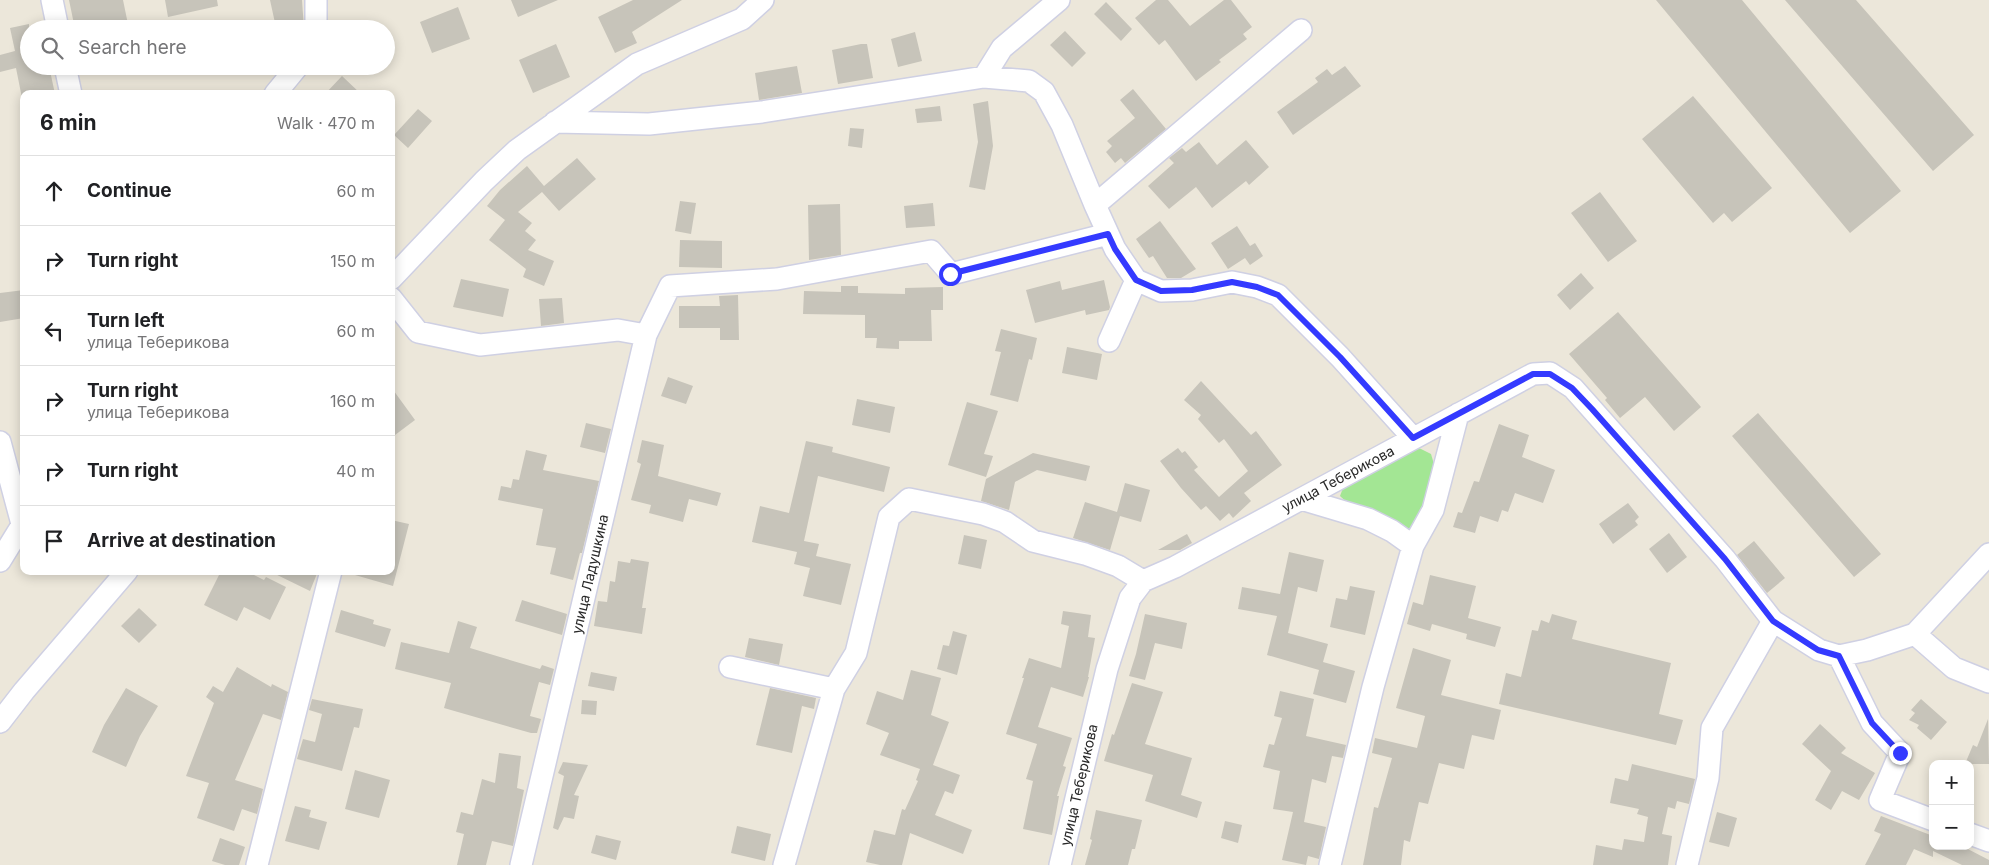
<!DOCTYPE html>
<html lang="en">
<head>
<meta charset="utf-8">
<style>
  :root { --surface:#fff; --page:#f6f6f6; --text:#202124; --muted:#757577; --line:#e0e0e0 }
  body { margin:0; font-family:Inter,sans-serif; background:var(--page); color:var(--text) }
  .controls { position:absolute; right:15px; bottom:15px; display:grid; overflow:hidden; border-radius:10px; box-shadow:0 2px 12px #0003 }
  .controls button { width:45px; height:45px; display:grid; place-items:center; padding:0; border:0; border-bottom:1px solid var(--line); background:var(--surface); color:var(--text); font:25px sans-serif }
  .stop { position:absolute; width:15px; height:15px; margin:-11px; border:4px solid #343aff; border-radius:50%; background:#fff }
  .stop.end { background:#343aff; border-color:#fff; box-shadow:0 1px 5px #0008 }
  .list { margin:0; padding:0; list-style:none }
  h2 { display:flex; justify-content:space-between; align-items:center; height:65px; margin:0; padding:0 20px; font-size:21px }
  h2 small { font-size:16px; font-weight:400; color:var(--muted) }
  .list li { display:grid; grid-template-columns:32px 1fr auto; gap:15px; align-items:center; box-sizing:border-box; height:70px; padding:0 20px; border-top:1px solid var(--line) }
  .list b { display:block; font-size:19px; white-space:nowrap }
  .list p { margin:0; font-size:16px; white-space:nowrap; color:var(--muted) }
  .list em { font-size:16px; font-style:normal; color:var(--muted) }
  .icon { flex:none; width:28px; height:28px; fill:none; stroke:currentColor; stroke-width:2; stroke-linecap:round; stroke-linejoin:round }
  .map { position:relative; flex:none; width:1989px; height:865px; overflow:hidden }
  .search { position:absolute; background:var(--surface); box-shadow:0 2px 12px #0003; left:20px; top:20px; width:375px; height:55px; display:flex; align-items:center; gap:12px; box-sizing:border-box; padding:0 18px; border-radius:28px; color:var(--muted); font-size:19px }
  .panel { position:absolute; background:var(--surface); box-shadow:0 2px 12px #0003; left:20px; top:90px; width:375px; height:485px; border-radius:10px }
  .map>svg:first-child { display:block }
</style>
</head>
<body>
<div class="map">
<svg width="1989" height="865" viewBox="0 0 1989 865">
  <rect width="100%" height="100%" fill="#ece7da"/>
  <!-- green -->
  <path fill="#a3e694" d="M1419,448L1431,454L1436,471L1415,532C1389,529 1359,514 1340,496L1343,488L1370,470Z"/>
  <!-- building -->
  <path fill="#c7c4ba" d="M69,0H123L129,29H75Z
    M165,0H217L218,6L168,17Z
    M270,0H302L304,29H278L276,23H275Z
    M511,0H558L518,17Z
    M633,0H682L632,32L637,43L615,53L598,17Z
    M1156,0H1168L1190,26L1224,0H1231L1252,27L1243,34L1247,39L1219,60L1221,62L1196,81L1165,40L1159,45L1135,18Z
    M1656,0H1742L1901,191L1850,233Z
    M1785,0H1856L1974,135L1933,171Z
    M1106,2L1132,29L1121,41L1094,14Z
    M458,7L470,39L432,53L420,22Z
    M29,24V66H49L55,94H24V98H22L16,68L0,72V55L15,51L10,28Z
    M1065,31L1086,53L1072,67L1050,45Z
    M915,32L922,61L898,67L891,39Z
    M556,44L570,77L533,93L519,60Z
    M861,44H867L873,78L838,84L832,50Z
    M797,66L802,93L759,100L755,73Z
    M1345,66L1361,86L1293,135L1277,112L1318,82L1315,78L1327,69L1332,75Z
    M342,76L361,94H325Z
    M1133,89L1166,129L1125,163L1121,158L1115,163L1106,152L1112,146L1107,141L1135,118L1120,100Z
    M1693,96L1772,188L1732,222L1724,213L1713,223L1642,139Z
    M988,101L993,146L985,190L969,187L978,142L973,104Z
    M940,106L942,121L917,123L915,109Z
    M418,109L432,121L408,148L394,135Z
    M850,128L864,129L862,148L848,146Z
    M1246,140L1269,167L1249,185L1246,181L1212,208L1196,187L1169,209L1148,186L1174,163L1169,158L1182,148L1186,152L1199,142L1217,165Z
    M577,158L596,179L559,211L542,192L518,212L532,223L525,231L536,240L528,250L554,261L544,286L523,277L526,269L489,240L505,220L487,206L500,190L527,166L544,186Z
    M1600,192L1637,241L1608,262L1571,213Z
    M680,201L696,203L691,234L675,231Z
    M933,203L935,226L906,228L904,206Z
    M840,204L841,255L809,260L808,205Z
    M1160,221L1196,269L1181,278H1167L1153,256L1149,258L1136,239Z
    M1237,226L1250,246L1255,243L1263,256L1250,265L1245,258L1228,269L1211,243Z
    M680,240L722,241V268L679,267Z
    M1581,273L1594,288L1570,310L1557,295Z
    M461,279L509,289L503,317L453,307Z
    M1104,280L1110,307L1109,310L1086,315L1085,310L1035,323L1026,290L1060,281L1062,290Z
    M841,286H858V293L905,294V288L943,287V310H931L932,341H899V349L876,348L877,338H865V315L803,314L804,291L841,292Z
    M24,290V318L0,322V293Z
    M738,295L739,340H720V328H679V306H720L719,296Z
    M562,298L564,323L541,326L539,299Z
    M1618,312L1701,407L1674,431L1645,397L1620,418L1605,400L1607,398L1569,354Z
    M1001,329L1037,338L1032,360L1029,359L1018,402L990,395L1001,352L995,351Z
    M1067,347L1102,354L1097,380L1062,373Z
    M668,377L693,386L686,404L661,396Z
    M1201,381L1251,435L1256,431L1282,465L1244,493L1251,501L1233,518L1229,513L1220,521L1206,506L1201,510L1181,488L1160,461L1178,448L1182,453L1185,451L1198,467L1194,470L1219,497L1248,471L1224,439L1219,443L1198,419L1201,415L1184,400Z
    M391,387L415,420L391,438Z
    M857,399L895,407L890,433L852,425Z
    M967,402L998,411L984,454L993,456L986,477L948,465Z
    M1758,413L1881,554L1854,577L1732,436Z
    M586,423L611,429L605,453L580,447Z
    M1499,424L1529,435L1522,457L1555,470L1543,503L1515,493L1508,512L1502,510L1498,522L1480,516L1475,533L1453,527L1458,512L1462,513L1474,481L1479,482Z
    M642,440L664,445L658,476L721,493L717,506L689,499L683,522L649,513L651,505L631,500L641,464L637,462Z
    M806,441L833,447L832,452L890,467L884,492L818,476L804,541L819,544L816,556L851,564L841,605L803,596L810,568L794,564L797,552L752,542L760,506L789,513Z
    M526,450L547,455L543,470L599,481L582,553H580L573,580L550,574L556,548L536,545L543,509L498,500L501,486L511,488L513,479L519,480Z
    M1033,453L1090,466L1086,481L1037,470L1015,482L1009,510L981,501L986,479Z
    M1125,483L1150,490L1141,522L1120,516L1110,550L1073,538L1085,502L1117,512Z
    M1628,503L1639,517L1635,521L1638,525L1613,544L1599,524Z
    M391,520L409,524L393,586L355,575L356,571H391Z
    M1669,533L1687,557L1667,573L1649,549Z
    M1187,534L1192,543L1180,550H1158Z
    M964,535L987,540L981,569L958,564Z
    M1754,541L1785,578L1767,593L1737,555Z
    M1289,552L1324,560L1317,592L1298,587L1288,633L1328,644L1323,662L1355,671L1346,703L1313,694L1319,670L1267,655L1277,616L1238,609L1242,587L1280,594Z
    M631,559L649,562L642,608H646L642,634L594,626L598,601L607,602L610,581L615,582L618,561L630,563Z
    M221,571H246L264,580L266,577L286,587L270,620L244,607L237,621L204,605Z
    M269,571H318L310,591Z
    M1430,575L1476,586L1468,618L1501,627L1495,647L1466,639L1467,634L1432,624L1430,631L1407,624L1413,602L1423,605Z
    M1350,586L1375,591L1365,635L1330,627L1336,598L1347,600Z
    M522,600L567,614L562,635L515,621Z
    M139,608L157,625L139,643L121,626Z
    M341,610L374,620L373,624L391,629L385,647L335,632Z
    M1063,611L1091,615L1088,637L1095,638L1088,677H1089L1083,697L1051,687L1038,727L1072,738L1063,766L1066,767L1057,796H1059L1052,835L1023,829L1033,781L1026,779L1037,744L1006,734L1024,678H1022L1029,658L1061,668L1069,626L1061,624Z
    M1145,614L1187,623L1182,649L1155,643L1145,680L1129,676L1136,654Z
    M1552,614L1577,621L1572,639L1671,663L1659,714L1683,720L1676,745L1499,704L1506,673L1521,677L1532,630L1538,631L1541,620L1549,623Z
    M458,621L477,627L470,648L540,669L542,665L554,669L550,685L539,682L530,716L541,719L537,733H531L444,708L451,683L395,669L401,642L449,653Z
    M953,631L967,635L957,675L937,669L943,645L949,646Z
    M749,638L783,644L779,665L745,657Z
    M1413,648L1451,660L1441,695L1501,710L1494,740L1472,735L1464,769L1439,763L1428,804L1419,802L1410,842L1404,840L1401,865H1363L1374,807L1378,808L1392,758L1372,753L1375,738L1417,748L1425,716L1396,708Z
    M237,667L271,687L272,684L288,692L281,720L263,714L235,780L263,789L257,814L242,809L234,831L197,818L209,783L186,776L214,703L206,697L213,686L223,692Z
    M911,670L941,678L931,715L949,722L933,765L960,775L953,794L945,791L935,815L972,830L963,854L910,833L902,865H880L866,862L874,830L895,835L902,809L905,810L918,781L916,780L920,769L880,755L889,733L866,724L877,691L903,700Z
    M591,672L617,677L614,691L588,686Z
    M1132,683L1163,692L1145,744L1192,758L1181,795L1202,802L1197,818L1145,801L1153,775L1104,761L1112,734L1114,735Z
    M126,688L158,706L140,736L126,767L92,752L104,725Z
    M770,688L816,698L814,709L802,706L792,753L756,745Z
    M1280,691L1314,699L1306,736L1346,745L1343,758L1332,756L1326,783L1312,779L1304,822L1326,827L1319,859L1308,856L1306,865L1282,860L1293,812L1273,809L1280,771L1263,767L1269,744L1274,745L1282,718L1274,716Z
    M312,699L363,709L359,728L354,727L342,771L297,759L303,739L315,742L322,714L309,710Z
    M1921,699L1947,722L1931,740L1917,728L1919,725L1909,720L1915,713L1911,710Z
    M582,700L597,701L596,715L581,714Z
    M1988,719L1989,764H1965L1973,745L1977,747Z
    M1820,724L1846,748L1841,753L1875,773L1859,800L1842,791L1831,810L1815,800L1831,771L1802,744Z
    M499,753L521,756L517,788L524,790L513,846L492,841L486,865H457L464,834L456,832L461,812L473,815L482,779L495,783Z
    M563,762L588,765L574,795L579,796L574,819L564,817L558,830L553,828L564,776L558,773Z
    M1632,764L1695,779L1689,804L1677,801L1675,809L1668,807L1662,834L1672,836L1668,865H1593L1596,845L1622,850L1624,839L1644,842L1648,817L1637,814L1639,809L1610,803L1615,778L1628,781Z
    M355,770L390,780L379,818L345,809Z
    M295,806L311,810L309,817L327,822L319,850L285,841Z
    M1096,810L1142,820L1135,849H1132L1128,865H1085L1092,840L1090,839Z
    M1717,812L1737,818L1729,847L1709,842Z
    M1881,816L1933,836V846H1962L1989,860V865H1962L1933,851V857L1914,849L1906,865H1865L1881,834L1874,831Z
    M1225,821L1242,825L1238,843L1221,838Z
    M737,826L771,834L765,861L731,853Z
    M596,835L621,841L616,860L591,853Z
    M220,838L245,847L239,865H225L212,861Z"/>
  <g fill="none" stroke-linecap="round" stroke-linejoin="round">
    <!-- minor casing -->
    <g stroke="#cfd0e3" stroke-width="24">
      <path id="minor" d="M52,0L58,29
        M316,0V29
        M65,66L71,94
        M984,77L1002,48L1059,0
        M275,94L298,66
        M555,122L649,124L762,112L984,77L1029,81L1044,92L1062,125L1095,205L1115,249L1136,280L1161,291L1192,290L1232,282L1257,287L1278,295L1340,357L1413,438
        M1095,205L1301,30
        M391,279L484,181L517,150L637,64L742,19L763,0
        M391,298L418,332L480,345L618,330L646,335
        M1109,341L1136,280
        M0,442L22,524
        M1301,499L1368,519L1392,531L1413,546
        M0,561L24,522
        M1915,634L1954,668L1989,682
        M1839,656L1872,723L1900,753L1880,800L1933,820
        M730,667L834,689
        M0,722L24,691L127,571
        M1970,834L1989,841
        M257,865L331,571
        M521,865L646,335L670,286L777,279L931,251L951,274L1108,234
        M784,865L834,689L856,653L889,517L909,499L983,514L1005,522L1033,541L1085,554L1118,566L1143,581
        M1060,865L1107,669L1130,598L1143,581L1175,567L1533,374L1550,373L1573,388L1725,559L1773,621L1819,650L1839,656L1867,650L1915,634L1989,554
        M1330,865L1373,687L1413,546L1433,510L1458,414
        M1687,865L1708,778L1712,728L1773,621"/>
    </g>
    <!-- minor -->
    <use href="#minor" stroke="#fff" stroke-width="21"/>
  </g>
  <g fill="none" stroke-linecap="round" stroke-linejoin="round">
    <!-- route -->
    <path stroke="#343aff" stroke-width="6" d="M950,274L1108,234L1115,249L1136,280L1161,291L1192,290L1232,282L1257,287L1278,295L1340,357L1413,438L1533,374H1550L1572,388L1592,409L1725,559L1773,621L1818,650L1839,656L1872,723L1900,753"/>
  </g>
  <g text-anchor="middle" stroke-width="4" stroke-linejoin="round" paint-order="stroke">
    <!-- street labels -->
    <g font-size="14" fill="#292929" stroke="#fff">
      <text transform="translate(1338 479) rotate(-28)" y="5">улица Теберикова</text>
      <text transform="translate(590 574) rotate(-77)" y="5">улица Ладушкина</text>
      <text transform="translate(1079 785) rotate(-77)" y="5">улица Теберикова</text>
    </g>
  </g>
</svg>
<div class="controls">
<button>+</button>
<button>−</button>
</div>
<div class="stop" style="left:950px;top:274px"></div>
<div class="stop end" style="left:1900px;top:753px"></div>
<div class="search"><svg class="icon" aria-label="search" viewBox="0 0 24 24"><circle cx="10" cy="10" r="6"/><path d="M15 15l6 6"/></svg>Search here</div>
<section class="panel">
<h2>6 min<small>Walk · 470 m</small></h2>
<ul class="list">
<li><svg class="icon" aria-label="ahead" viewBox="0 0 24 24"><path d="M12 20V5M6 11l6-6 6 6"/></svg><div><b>Continue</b></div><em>60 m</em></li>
<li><svg class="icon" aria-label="right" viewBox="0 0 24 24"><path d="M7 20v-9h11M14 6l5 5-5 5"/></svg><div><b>Turn right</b></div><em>150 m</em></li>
<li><svg class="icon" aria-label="left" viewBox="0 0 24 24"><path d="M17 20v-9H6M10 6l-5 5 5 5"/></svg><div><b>Turn left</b><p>улица Теберикова</p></div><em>60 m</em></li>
<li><svg class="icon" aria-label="right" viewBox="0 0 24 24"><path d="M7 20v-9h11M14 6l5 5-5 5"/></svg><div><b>Turn right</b><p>улица Теберикова</p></div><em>160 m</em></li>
<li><svg class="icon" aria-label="right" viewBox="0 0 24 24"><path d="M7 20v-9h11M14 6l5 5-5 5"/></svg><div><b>Turn right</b></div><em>40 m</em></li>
<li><svg class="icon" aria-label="arrive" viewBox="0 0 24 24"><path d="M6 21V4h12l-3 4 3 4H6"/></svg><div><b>Arrive at destination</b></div></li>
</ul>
</section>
</div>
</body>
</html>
